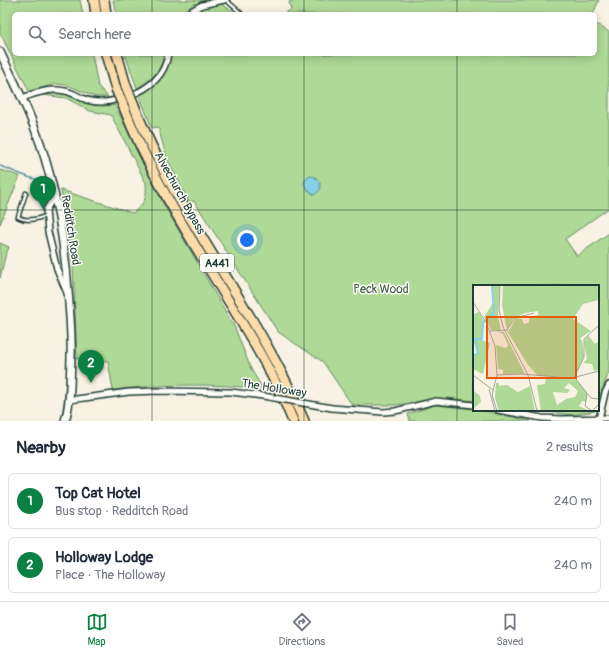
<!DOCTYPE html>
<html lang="en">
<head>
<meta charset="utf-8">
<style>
  :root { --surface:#fff; --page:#f6f6f7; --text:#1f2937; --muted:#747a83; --line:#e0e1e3; --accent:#0b8043 }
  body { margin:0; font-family:Pangolin,sans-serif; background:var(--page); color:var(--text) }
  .you { position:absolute; left:247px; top:240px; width:14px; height:14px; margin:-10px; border:3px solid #fff; border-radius:50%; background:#1a73e8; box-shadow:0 0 0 6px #1a73e833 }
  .badge { display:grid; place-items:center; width:26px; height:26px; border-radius:50%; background:var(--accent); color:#fff; font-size:13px; font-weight:700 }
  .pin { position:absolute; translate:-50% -33px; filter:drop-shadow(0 1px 2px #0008) }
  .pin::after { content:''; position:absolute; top:21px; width:14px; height:12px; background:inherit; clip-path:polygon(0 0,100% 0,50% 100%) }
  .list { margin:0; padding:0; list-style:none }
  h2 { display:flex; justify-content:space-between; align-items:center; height:52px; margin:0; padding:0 16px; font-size:17px }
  h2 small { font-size:13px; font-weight:400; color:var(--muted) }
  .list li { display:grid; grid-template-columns:26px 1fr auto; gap:12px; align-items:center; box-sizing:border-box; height:56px; margin:0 8px 8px; padding:0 8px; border:1px solid var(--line); border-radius:6px }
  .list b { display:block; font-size:15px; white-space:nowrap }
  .list p { margin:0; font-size:13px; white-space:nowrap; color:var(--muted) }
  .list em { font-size:13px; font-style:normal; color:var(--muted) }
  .icon { flex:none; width:22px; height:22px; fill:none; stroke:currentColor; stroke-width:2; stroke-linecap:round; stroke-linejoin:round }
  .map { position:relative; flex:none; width:609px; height:421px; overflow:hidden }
  .search { position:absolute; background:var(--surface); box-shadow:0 2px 10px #0003; left:12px; right:12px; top:12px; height:44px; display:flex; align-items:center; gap:10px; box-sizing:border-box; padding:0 14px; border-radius:6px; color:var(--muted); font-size:15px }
  .sheet { height:180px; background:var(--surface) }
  nav { display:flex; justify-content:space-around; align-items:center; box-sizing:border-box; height:56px; border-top:1px solid var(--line); background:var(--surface); font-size:11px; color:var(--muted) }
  nav a { display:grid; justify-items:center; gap:2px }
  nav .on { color:var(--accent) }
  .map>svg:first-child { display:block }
</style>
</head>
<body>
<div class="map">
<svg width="609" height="421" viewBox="0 0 609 421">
  <rect width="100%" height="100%" fill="#f8f2e4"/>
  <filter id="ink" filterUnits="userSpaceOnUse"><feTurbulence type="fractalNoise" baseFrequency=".025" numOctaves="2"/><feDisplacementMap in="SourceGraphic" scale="8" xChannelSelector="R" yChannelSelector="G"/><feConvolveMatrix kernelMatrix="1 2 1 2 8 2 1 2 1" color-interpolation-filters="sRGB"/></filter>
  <g filter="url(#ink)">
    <!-- green -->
    <path fill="#aed996" stroke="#668b65" d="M0,0H80L83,14H14V54H92L98,86L108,97H96L67,85L56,84L29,91L0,33Z
      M113,0H214L194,4L180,14H116Z
      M296,0H599L593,14H286V12L291,10L289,2Z
      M221,4L237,14H193L198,9Z
      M595,23L609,32V208L565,239L577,256L609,233V372L598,400V286H474V401L448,398L395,405H352L323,362L278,332L194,201L189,202L167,159L158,127L152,128L139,95C154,85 168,73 171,54H595Z
      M125,54H165C158,74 155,77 137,88Z
      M59,93C81,97 89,109 115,105L163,203L235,328L251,369L263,389C214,383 162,384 113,390L108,361L77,359L73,265L61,190L133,213C145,203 147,198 146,183L111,115L90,111L66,98L43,95Z
      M0,170L20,176L0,224Z
      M0,243L9,247L5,257L0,278Z
      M435,405L474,409L531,421H410L408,414Z
      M534,410H595V411L571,415Z"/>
    <!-- water -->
    <path fill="#87d0e8" stroke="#5d95a0" d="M310,176L315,177L320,182V190L314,195L308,190L304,184L305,180Z"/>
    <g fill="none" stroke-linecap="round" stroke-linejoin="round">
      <!-- stream -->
      <path stroke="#5d95a0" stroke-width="1.5" d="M0,166L28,177L42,181"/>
      <!-- lane casing -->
      <g stroke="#1f3d34" stroke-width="5.5">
        <path id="lane" d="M226,0L242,14
          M26,193L18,217C27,222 36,219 46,216"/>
      </g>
      <!-- street casing -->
      <g stroke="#1f3d34" stroke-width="8">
        <path id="street" d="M186,14L202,5L224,0
          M129,96C148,89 165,76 168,54
          M22,98C36,93 50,88 65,91C71,92 76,95 82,98C95,104 108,103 121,98
          M55,195L46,210L48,232L57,269L67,293
          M69,400L129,392L158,391L231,392L263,396
          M332,408L383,412L395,411L436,401L474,405
          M498,410L542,418L562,419L609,418
          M599,419L605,393L609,385"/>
      </g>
      <!-- secondary casing -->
      <g stroke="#1f3d34" stroke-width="10">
        <path id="secondary" d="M0,52C12,78 25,102 35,129C55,181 64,236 68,291C70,314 72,336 71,358C70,379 71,401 65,421"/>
      </g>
      <!-- highway casing -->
      <g stroke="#1f3d34" stroke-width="12">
        <path id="highway" d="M94,0L96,14
          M104,0L106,14
          M106,54L116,89
          M117,54L126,86
          M133,103C176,216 257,309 304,421
          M123,105C150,175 190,237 228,300C252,339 276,379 293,421"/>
      </g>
      <!-- lane -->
      <use href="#lane" stroke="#fdfcf7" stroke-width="2.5"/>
      <!-- street -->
      <use href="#street" stroke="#fdfcf7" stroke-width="5"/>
      <!-- secondary -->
      <use href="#secondary" stroke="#fdfcf7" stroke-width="7"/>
      <!-- highway -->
      <use href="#highway" stroke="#fddcac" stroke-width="9"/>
      <!-- street-bridge casing -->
      <g stroke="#1f3d34" stroke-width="8" stroke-linecap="butt">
        <path id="street-bridge" d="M263,396L332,408"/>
      </g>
      <!-- highway-bridge casing -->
      <g stroke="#1f3d34" stroke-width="12" stroke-linecap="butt">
        <path id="highway-bridge" d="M126,86L133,103
          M116,89L123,105"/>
      </g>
      <!-- street-bridge -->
      <use href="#street-bridge" stroke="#fdfcf7" stroke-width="5"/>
      <!-- highway-bridge -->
      <use href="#highway-bridge" stroke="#fddcac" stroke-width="9"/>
    </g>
  </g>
  <!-- grid -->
  <path fill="none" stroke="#1f3d34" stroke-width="1" stroke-opacity="0.55" d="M152,0V14M304,0V14M457,0V14M152,54V421M304,54V421M457,54V421M0,210H609"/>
  <g text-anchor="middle" stroke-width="3" stroke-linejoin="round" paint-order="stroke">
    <!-- shield labels -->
    <rect fill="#fdfcf7" stroke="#62766e" stroke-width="1" x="200" y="254" width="34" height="18" rx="3"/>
    <g font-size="11" font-weight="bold" fill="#1f3d34">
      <text x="217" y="267">A441</text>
    </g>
    <!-- street labels -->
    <g font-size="12" fill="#1f3d34" stroke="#fdfcf7">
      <text transform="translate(180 193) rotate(61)" y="4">Alvechurch Bypass</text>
      <text transform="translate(71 230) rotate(81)" y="4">Redditch Road</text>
      <text transform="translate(274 388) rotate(9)" y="4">The Holloway</text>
    </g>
    <!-- park labels -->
    <g font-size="12" fill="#3c5c48" stroke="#fdfcf7">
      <text x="381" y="293">Peck Wood</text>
    </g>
  </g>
  <!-- overview -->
  <g transform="translate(473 285)">
    <rect width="126" height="126" fill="#f8f2e4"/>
    <path d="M18,0H27L25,30L28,46L18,45L11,32L20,18ZM30,0H126V15L110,19L100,34L118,46L107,53L109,56L111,72L101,92L65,91L55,80L34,46L37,44L43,33L49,34L51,39L56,38V32L65,30V26L52,28L40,34L34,45L29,20ZM6,27L11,36L9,55L17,58L10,89L0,84V70L4,68L0,54V29ZM24,46L31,47L52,89H30V85L25,84L23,60L33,63L35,60L30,49ZM115,50L122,59L126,56V85L121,86L119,79L110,78L114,74L111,57ZM77,91L104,95L114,108L113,117L109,116L106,121L117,126H68L64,100L72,99L73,92ZM96,98L105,106L102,112L93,114L84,120L80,107L94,108L97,105L91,103ZM23,98H26V101L34,100L45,107L57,101L62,126H26L22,113ZM0,105L7,111L8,117L0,124Z" fill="#aed996" fill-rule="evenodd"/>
    <path fill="none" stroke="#87d0e8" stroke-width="2" d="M0,71L5,68L2,54H9L10,38L21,27L19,0"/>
    <path fill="none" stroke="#a1aa9e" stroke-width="1" d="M27,0L26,25L30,42L55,90L64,126M0,17L13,37L22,61L24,90L19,110L24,126M17,46L34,45L42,33L61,28M0,90L20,105M24,90L48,89L99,93L126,86M101,93L111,72V54L126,40M102,93L118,113L126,114M16,104L22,126M114,109L112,121L119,126L126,119"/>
    <path fill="#e8590c" fill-opacity="0.15" stroke="#e8590c" stroke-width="2" d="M14,32H103V93H14Z"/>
    <rect width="126" height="126" fill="none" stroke="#1f3d34" stroke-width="2"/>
  </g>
</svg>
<div class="you"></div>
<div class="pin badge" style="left:43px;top:209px">1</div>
<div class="pin badge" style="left:91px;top:383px">2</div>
<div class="search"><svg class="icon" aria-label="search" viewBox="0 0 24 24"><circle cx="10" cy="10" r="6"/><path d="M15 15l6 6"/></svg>Search here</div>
</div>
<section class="sheet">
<h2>Nearby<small>2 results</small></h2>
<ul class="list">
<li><span class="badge">1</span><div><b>Top Cat Hotel</b><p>Bus stop · Redditch Road</p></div><em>240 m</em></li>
<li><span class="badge">2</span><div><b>Holloway Lodge</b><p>Place · The Holloway</p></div><em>240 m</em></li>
</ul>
</section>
<nav>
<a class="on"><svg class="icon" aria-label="map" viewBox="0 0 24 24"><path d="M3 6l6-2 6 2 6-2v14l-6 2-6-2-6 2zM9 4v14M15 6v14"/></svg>Map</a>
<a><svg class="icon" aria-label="directions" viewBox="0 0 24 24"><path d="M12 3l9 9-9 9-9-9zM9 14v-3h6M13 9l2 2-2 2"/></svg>Directions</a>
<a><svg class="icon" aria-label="saved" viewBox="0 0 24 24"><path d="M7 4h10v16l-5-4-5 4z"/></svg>Saved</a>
</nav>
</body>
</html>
